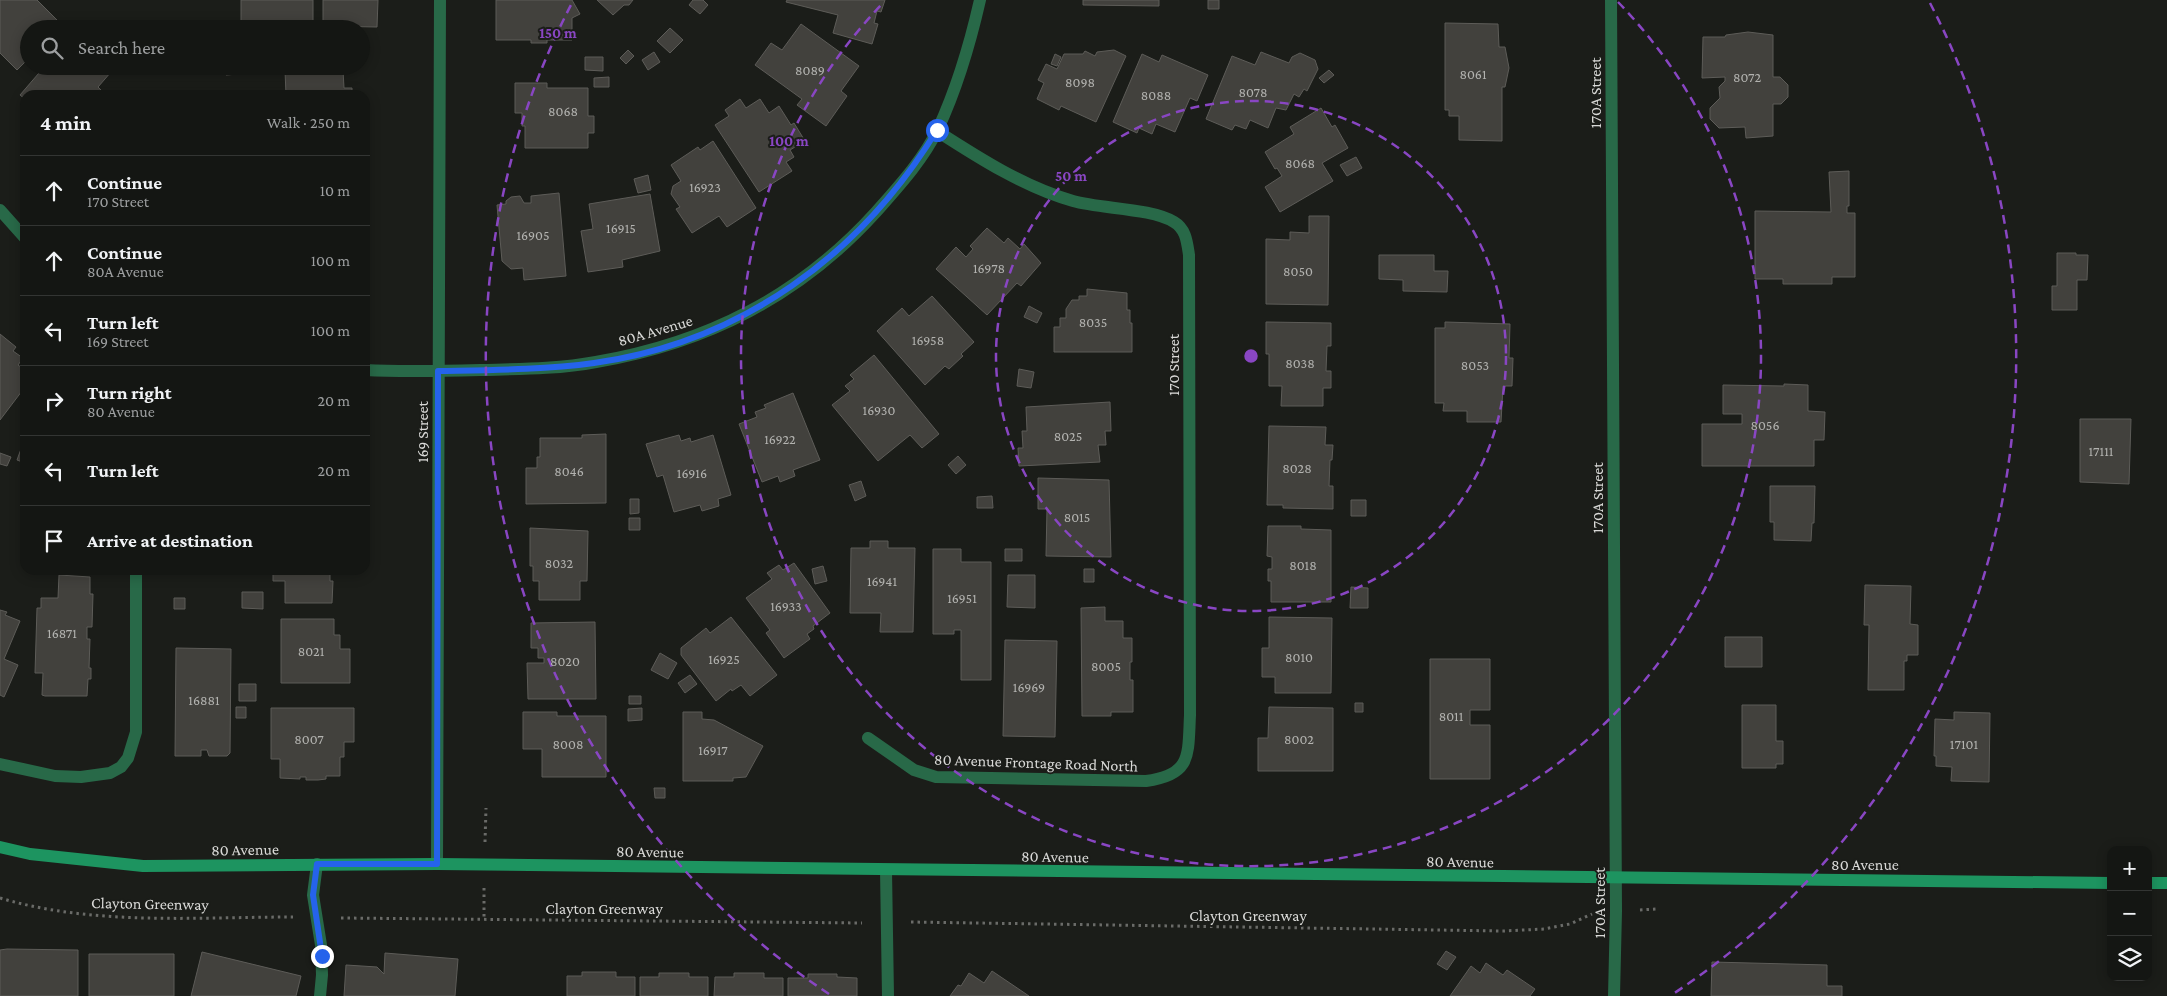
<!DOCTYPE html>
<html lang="en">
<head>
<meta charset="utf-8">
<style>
  :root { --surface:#141613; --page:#1d1f1c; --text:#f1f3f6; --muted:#9d9fa0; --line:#333533 }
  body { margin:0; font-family:"Crimson Pro",serif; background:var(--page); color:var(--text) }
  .controls { position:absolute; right:15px; bottom:15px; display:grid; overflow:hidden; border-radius:10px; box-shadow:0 2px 12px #0003 }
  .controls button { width:45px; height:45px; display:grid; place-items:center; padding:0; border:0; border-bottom:1px solid var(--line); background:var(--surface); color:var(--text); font:25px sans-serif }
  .stop { position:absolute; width:15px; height:15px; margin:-11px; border:4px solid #2563eb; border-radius:50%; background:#fff }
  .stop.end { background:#2563eb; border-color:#fff; box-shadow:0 1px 5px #0008 }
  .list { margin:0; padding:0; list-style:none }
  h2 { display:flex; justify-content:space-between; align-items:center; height:65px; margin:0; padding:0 20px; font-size:21px }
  h2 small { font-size:16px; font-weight:400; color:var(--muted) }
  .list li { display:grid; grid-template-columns:32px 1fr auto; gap:15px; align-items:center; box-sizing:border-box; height:70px; padding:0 20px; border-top:1px solid var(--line) }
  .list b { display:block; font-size:19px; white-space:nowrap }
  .list p { margin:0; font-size:16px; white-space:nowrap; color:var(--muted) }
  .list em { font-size:16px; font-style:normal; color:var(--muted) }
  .icon { flex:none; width:28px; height:28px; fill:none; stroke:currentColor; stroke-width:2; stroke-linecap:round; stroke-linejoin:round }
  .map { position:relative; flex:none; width:2167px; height:996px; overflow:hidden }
  .search { position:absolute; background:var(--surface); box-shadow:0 2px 12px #0003; left:20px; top:20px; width:350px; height:55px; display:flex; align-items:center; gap:12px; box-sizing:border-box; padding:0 18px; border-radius:28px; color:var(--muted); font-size:19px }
  .panel { position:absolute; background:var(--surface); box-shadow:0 2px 12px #0003; left:20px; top:90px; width:350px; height:485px; border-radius:15px }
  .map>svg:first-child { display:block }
</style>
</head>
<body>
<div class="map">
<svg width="2167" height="996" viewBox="0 0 2167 996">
  <rect width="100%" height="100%" fill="#1b1d19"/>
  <!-- building -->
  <path fill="#42413d" stroke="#5d5c58" d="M0,0H37L61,24L57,29H29V58L17,70L0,53Z
    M241,0H313V22H241Z
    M323,0H378L377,27L323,26Z
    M496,0H572L580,14L572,18V40H547V43H531V40H496Z
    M597,0H633L629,5H624L613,15Z
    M693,0H703L708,5L700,14L689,5Z
    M787,0H885L881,12L877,11L874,23L878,24L872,44L833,33L838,15L786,2Z
    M1083,0H1159V6L1083,5Z
    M1208,0H1219V9H1208Z
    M1445,23L1498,24L1499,47H1505L1509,68L1505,87H1502V141L1459,140V116H1449V110H1445Z
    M801,24L859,66L841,91L847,96L826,126L797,105L802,99L755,65L771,43L782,50Z
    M670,28L683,40L670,53L657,41Z
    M1748,32L1773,35V77H1780L1788,85V97L1781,104H1773V136L1746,138L1745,127L1719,128L1710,119V108L1720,98L1719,87L1725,81V77L1702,78L1703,37H1725L1726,35Z
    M628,50L634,56L626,64L620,58Z
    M1114,50L1126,56L1096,122L1061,106L1059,110L1037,99L1044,83L1038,80L1046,64L1057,69L1064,54H1083L1085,51L1095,56L1097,52Z
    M654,52L660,62L648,70L642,60Z
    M1261,52L1289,63L1292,57L1300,53L1315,60L1318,69L1307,91L1304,89L1299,97L1294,94L1286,110L1276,108L1268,128L1250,120L1246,129L1235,125L1232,130L1206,119L1232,56L1255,65Z
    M1055,54L1061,57L1057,66L1051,64Z
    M1142,54L1159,62L1162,55L1208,75L1197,101L1190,98L1175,132L1156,124L1152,134L1139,128L1137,133L1113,122Z
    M585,57H603V71L585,70Z
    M45,66H104L111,72L98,87L106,95H25V99L20,95Z
    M225,66H237L238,74L226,75Z
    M285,70H343L344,88H352V95H286Z
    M1329,70L1334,75L1324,83L1319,78Z
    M609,77V87H594V78Z
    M515,83H547V88H588V116H594V133H588V148H525V126H522V113H515Z
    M740,99L746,108L760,99L769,113L779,106L791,125L794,123L805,141L790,150L794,157L786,162L792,171L759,192L715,125L729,116L725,110Z
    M1321,108L1332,127L1335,125L1348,148L1322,163L1333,181L1280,212L1265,187L1282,176L1277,168L1275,169L1265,152L1294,134L1290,127Z
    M713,141L756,208L727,227L719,216L692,233L676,209L680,207L671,194L673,186L681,181L671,165L698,147L700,150Z
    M1356,157L1362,168L1347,176L1340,165Z
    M1849,171V206H1847V213H1855V277H1832V284H1783V279H1755V211L1831,212L1829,172Z
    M648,175L651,190L638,193L634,179Z
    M559,193L566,276L524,280L523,268L511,269L502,261L497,205L506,204V201L511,197L520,196L524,203H531V196Z
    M650,194L660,251L622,260L623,267L588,272L581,231L593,229L589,204Z
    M1309,216H1329L1328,305L1266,304V239L1290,240V232L1309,233Z
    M987,228L1004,243L1008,238L1020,249L1024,244L1041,263L1021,286L1017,283L987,315L936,269L956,247L966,257L973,249L970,246Z
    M2057,253H2076V255H2088L2087,280H2077V310H2052V286H2057Z
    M1379,255H1434V271H1448L1447,292L1403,291V280L1379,279Z
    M1087,289L1127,293V310H1130V323H1132V352H1054V327H1060V318H1066V309L1072,300H1079V296H1087Z
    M932,296L974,342L961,354L963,356L949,369L945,366L925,385L877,331L902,308L909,316Z
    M1029,306L1042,313L1037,323L1024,317Z
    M1266,322L1331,323V346H1327L1326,371H1331V388H1323V406H1281L1282,386H1269V354H1266Z
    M1445,322L1510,324L1509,358H1513L1512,386H1503L1501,422H1467V411H1443L1444,403H1435V328H1445Z
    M0,334L16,347L13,351L23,358L18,365L25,370V387L0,420Z
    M874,355L939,434L922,448L910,435L878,461L832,405L850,391L845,386L854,379L850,375Z
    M1019,369L1034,372L1031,388L1017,386Z
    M1784,384L1808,385V411L1825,412L1824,440H1814V466H1702V424H1742V414H1723V385L1784,386Z
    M793,393L820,460L793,470L795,476L780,482L778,476L762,482L739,424L757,417L755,412L766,408L764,405Z
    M1110,402L1111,431H1105L1106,445H1098L1100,462L1019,466L1018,448H1023L1022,431H1027L1026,407Z
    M2080,419H2131L2129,484L2080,482Z
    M1269,426L1326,427L1325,445H1333L1332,460H1330L1329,486H1333V509L1283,508V505H1267Z
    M606,434V503L526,504V468H537V457H540V438H582V435Z
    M679,435L681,441L690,438L691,442L713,435L731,495L718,499L719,506L702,511L700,505L674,512L663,475L657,477L646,444Z
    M25,438V463L17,460Z
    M0,453L11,457L7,466L0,464Z
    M958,456L966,465L956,474L948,465Z
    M1038,478L1109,480L1111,557L1046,556L1047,509H1038Z
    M861,481L866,496L855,501L849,485Z
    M1770,486H1815L1814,523H1812L1811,541L1774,540V522H1770Z
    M992,496L993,508H977V497Z
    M630,499H639V513L630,514Z
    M1351,500H1366V516H1351Z
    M629,518H640V530H629Z
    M1268,526H1301V529L1331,530V602H1271V581H1268V569H1272V557L1267,556Z
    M530,528L588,531L587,581H580V600H539V581H533V566H530Z
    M870,541H888V548H915L913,632H880L881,613H850L851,548H870Z
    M933,549H961V562H991V680H961V630H954V634H933Z
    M1005,549H1022V561H1005Z
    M794,563L830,613L813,626L814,629L807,634L810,639L784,658L766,633L770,630L746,598L772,579L767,573L779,565L783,570Z
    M823,566L827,581L815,584L812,569Z
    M1084,569H1094V582H1084Z
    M174,570H227V574H174Z
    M273,570H330V581H333L332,603H285V581H273Z
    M59,575L90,577V594H93L92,627H87V639H90L89,668H91V679H88L87,696H45L42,695L43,673H35L37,608H41V598H58Z
    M1008,575H1035V608L1007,607Z
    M1865,585L1911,586L1910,624L1918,625V655H1907V661H1904V690H1868L1869,625H1864Z
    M1351,587L1368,588V608H1350Z
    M242,592H263V609L242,608Z
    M174,598H185V609H174Z
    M1105,607V621H1123V638H1132V662H1130V680H1133V712H1111V716H1082L1081,608Z
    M0,610L7,612L5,615L20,621L4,659L18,665L4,697L0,695Z
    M731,617L777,675L750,696L741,685L732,691L731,689L716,701L681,655V648L706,628L710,633Z
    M1269,617L1332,618L1331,693H1275V677H1262V648H1269Z
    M281,619H334V635H340V649H350V683H281Z
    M595,622L596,699H528L527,663H544V658H538V648H531V623Z
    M1725,637H1762V667H1725Z
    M1005,640L1057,641L1055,737L1003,736Z
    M176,648L231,649L230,753L227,756H209L207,750H201V756H175Z
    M660,653L677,663L668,679L651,670Z
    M1430,659H1490V710H1470V725H1490V779H1430Z
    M690,675L697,684L685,693L678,683Z
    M239,684H256V701H239Z
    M629,696H641V704H629Z
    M1355,703H1363V712H1355Z
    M1742,705H1776V741H1783V764H1776V768H1742Z
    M236,707H246V718H236Z
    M1269,707L1333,708V771H1258V738H1268Z
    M271,708H354V742H344V757H340V776H326V779L318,780H306V777H300V779L280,778V759H271Z
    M642,708V720L628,721V709Z
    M523,712H557V716H606V777H542V749H523Z
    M683,712H702V719L714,720L763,746L746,777L733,778V781H683Z
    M1954,712L1990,713L1989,782L1951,781L1952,767L1936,766V756H1934L1935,719L1954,720Z
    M654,788H665V798H655Z
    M7,949L78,950V996H0V950Z
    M1446,951L1456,957L1447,970L1437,964Z
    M202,952L301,976L296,996H191Z
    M385,953L458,959L455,996H344L346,965L377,967L384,974Z
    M89,954H174V996H89Z
    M1712,962L1827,965V986H1842V996H1711Z
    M1486,963L1503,975L1507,970L1535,989L1530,996H1450L1471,966L1480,973Z
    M992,971L1029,996H950L958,985L961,986L969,973L984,983Z
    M582,972H616V977H635V996H567V976H582Z
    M659,973H689V977H708V996H640V977H659Z
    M734,973H764V978H783V996H714L715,977H734Z
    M808,974H837V977L857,978V996H788V978H808Z"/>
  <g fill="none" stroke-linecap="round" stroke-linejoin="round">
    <!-- path -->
    <path stroke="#6a6b68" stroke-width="3" stroke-dasharray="2.5 4" stroke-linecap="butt" d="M485,842L486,808
      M484,888V920
      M0,898C94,926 196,917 293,917
      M1640,910L1656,909
      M341,918L862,923
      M911,922L1503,931L1544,929L1570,924L1592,914"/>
    <!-- lane -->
    <path stroke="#286948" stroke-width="12" d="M317,864L313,895L321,945L322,975L320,996
      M886,870L888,996"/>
    <!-- street -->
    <path stroke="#286948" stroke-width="12" d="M1611,0L1616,911L1614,996
      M0,210L25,238
      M365,370C404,372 442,371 481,370C519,369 559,369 596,362C707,343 800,296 876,212C898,187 923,160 938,129C957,88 970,44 980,0
      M868,738L914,770L936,777L1146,781C1192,775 1188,755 1190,715L1189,255C1187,242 1186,229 1174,222C1151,208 1101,209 1073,201C1024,187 979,158 937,131
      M0,764L55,776L81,777L110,773L121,767L128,758L136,732V570
      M437,864L440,0"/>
    <!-- secondary -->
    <path stroke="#1d9460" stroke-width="12" d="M0,847L30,854L143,866L437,864L2111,883
      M2148,883H2167"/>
  </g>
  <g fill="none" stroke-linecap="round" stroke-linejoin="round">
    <!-- route -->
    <path stroke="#2563eb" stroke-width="6" d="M322,956L313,895L317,864H437L438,371C490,370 543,370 594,363C741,342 860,256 937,130"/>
  </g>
  <!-- distance rings -->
  <g fill="none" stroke="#8946c3" stroke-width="2.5" stroke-dasharray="9 6">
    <circle cx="1251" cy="356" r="255"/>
    <path d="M1618 2A510 510 0 1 1 884 2"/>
    <path d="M829 994A765 765 0 0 1 572 3M1930 3A765 765 0 0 1 1673 994"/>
  </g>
  <g text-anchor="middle" stroke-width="4" stroke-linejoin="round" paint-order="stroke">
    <!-- number labels -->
    <g font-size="14" fill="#b3b3b0">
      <text x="810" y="75">8089</text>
      <text x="1473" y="79">8061</text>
      <text x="1747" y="82">8072</text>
      <text x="1080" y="87">8098</text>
      <text x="1253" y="97">8078</text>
      <text x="1156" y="100">8088</text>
      <text x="563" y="116">8068</text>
      <text x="1300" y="168">8068</text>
      <text x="705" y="192">16923</text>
      <text x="621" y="233">16915</text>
      <text x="533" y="240">16905</text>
      <text x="989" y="273">16978</text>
      <text x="1298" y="276">8050</text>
      <text x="1093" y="327">8035</text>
      <text x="928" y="345">16958</text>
      <text x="1300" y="368">8038</text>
      <text x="1475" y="370">8053</text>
      <text x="879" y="415">16930</text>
      <text x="1765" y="430">8056</text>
      <text x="1068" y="441">8025</text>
      <text x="780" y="444">16922</text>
      <text x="2101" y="456">17111</text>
      <text x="1297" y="473">8028</text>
      <text x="569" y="476">8046</text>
      <text x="692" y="478">16916</text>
      <text x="1077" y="522">8015</text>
      <text x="559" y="568">8032</text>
      <text x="1303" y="570">8018</text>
      <text x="882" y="586">16941</text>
      <text x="962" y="603">16951</text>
      <text x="786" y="611">16933</text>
      <text x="62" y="638">16871</text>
      <text x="311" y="656">8021</text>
      <text x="1299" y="662">8010</text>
      <text x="724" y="664">16925</text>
      <text x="565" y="666">8020</text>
      <text x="1106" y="671">8005</text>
      <text x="1029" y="692">16969</text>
      <text x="204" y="705">16881</text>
      <text x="1451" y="721">8011</text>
      <text x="309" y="744">8007</text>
      <text x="1299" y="744">8002</text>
      <text x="568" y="749">8008</text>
      <text x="1964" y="749">17101</text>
      <text x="713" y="755">16917</text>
    </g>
    <!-- street labels -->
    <g font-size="16" fill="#d9d9d7" stroke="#1b1d19">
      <text transform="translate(1595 93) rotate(-90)" y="6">170A Street</text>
      <text transform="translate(655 330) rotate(-16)" y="6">80A Avenue</text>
      <text transform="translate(1173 365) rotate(-90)" y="6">170 Street</text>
      <text transform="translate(422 432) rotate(-90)" y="6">169 Street</text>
      <text transform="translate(1597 498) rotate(-90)" y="6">170A Street</text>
      <text transform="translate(1036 762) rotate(2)" y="6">80 Avenue Frontage Road North</text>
      <text transform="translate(245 849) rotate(-1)" y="6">80 Avenue</text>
      <text transform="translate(650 851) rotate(1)" y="6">80 Avenue</text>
      <text transform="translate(1055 856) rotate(1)" y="6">80 Avenue</text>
      <text transform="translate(1460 861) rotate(1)" y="6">80 Avenue</text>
      <text x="1865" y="870">80 Avenue</text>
      <text transform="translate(150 903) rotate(1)" y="6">Clayton Greenway</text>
      <text transform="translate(1599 903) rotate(-90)" y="6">170A Street</text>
      <text x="604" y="914">Clayton Greenway</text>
      <text x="1248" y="921">Clayton Greenway</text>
    </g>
  </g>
  <circle cx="1251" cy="356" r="8" fill="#8946c3" stroke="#1b1d19" stroke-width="2.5"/>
  <g font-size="15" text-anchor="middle" font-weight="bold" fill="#8946c3" stroke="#1b1d19" stroke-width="4" stroke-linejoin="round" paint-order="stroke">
    <text x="558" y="38">150 m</text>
    <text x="789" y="146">100 m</text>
    <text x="1071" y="181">50 m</text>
  </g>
</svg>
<div class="controls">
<button>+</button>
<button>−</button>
<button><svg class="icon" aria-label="layers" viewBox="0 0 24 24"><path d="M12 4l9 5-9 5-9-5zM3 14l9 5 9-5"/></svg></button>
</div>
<div class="stop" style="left:937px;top:130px"></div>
<div class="stop end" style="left:322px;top:956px"></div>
<div class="search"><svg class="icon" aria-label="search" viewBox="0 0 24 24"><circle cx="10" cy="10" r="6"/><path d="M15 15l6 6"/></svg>Search here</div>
<section class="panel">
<h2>4 min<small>Walk · 250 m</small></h2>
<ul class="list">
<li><svg class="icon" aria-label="ahead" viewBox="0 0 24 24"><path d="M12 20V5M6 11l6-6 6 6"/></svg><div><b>Continue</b><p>170 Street</p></div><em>10 m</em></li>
<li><svg class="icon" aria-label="ahead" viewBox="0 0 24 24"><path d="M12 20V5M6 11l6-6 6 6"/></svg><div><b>Continue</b><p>80A Avenue</p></div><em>100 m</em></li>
<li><svg class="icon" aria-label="left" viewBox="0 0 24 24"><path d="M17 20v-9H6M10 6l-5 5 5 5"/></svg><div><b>Turn left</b><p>169 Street</p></div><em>100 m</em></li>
<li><svg class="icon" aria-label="right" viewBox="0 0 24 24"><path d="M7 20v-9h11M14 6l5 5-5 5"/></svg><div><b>Turn right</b><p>80 Avenue</p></div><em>20 m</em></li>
<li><svg class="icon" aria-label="left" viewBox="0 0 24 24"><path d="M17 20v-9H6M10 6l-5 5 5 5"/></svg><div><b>Turn left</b></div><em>20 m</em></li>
<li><svg class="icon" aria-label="arrive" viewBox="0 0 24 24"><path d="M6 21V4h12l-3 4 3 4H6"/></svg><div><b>Arrive at destination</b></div></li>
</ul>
</section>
</div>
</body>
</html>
